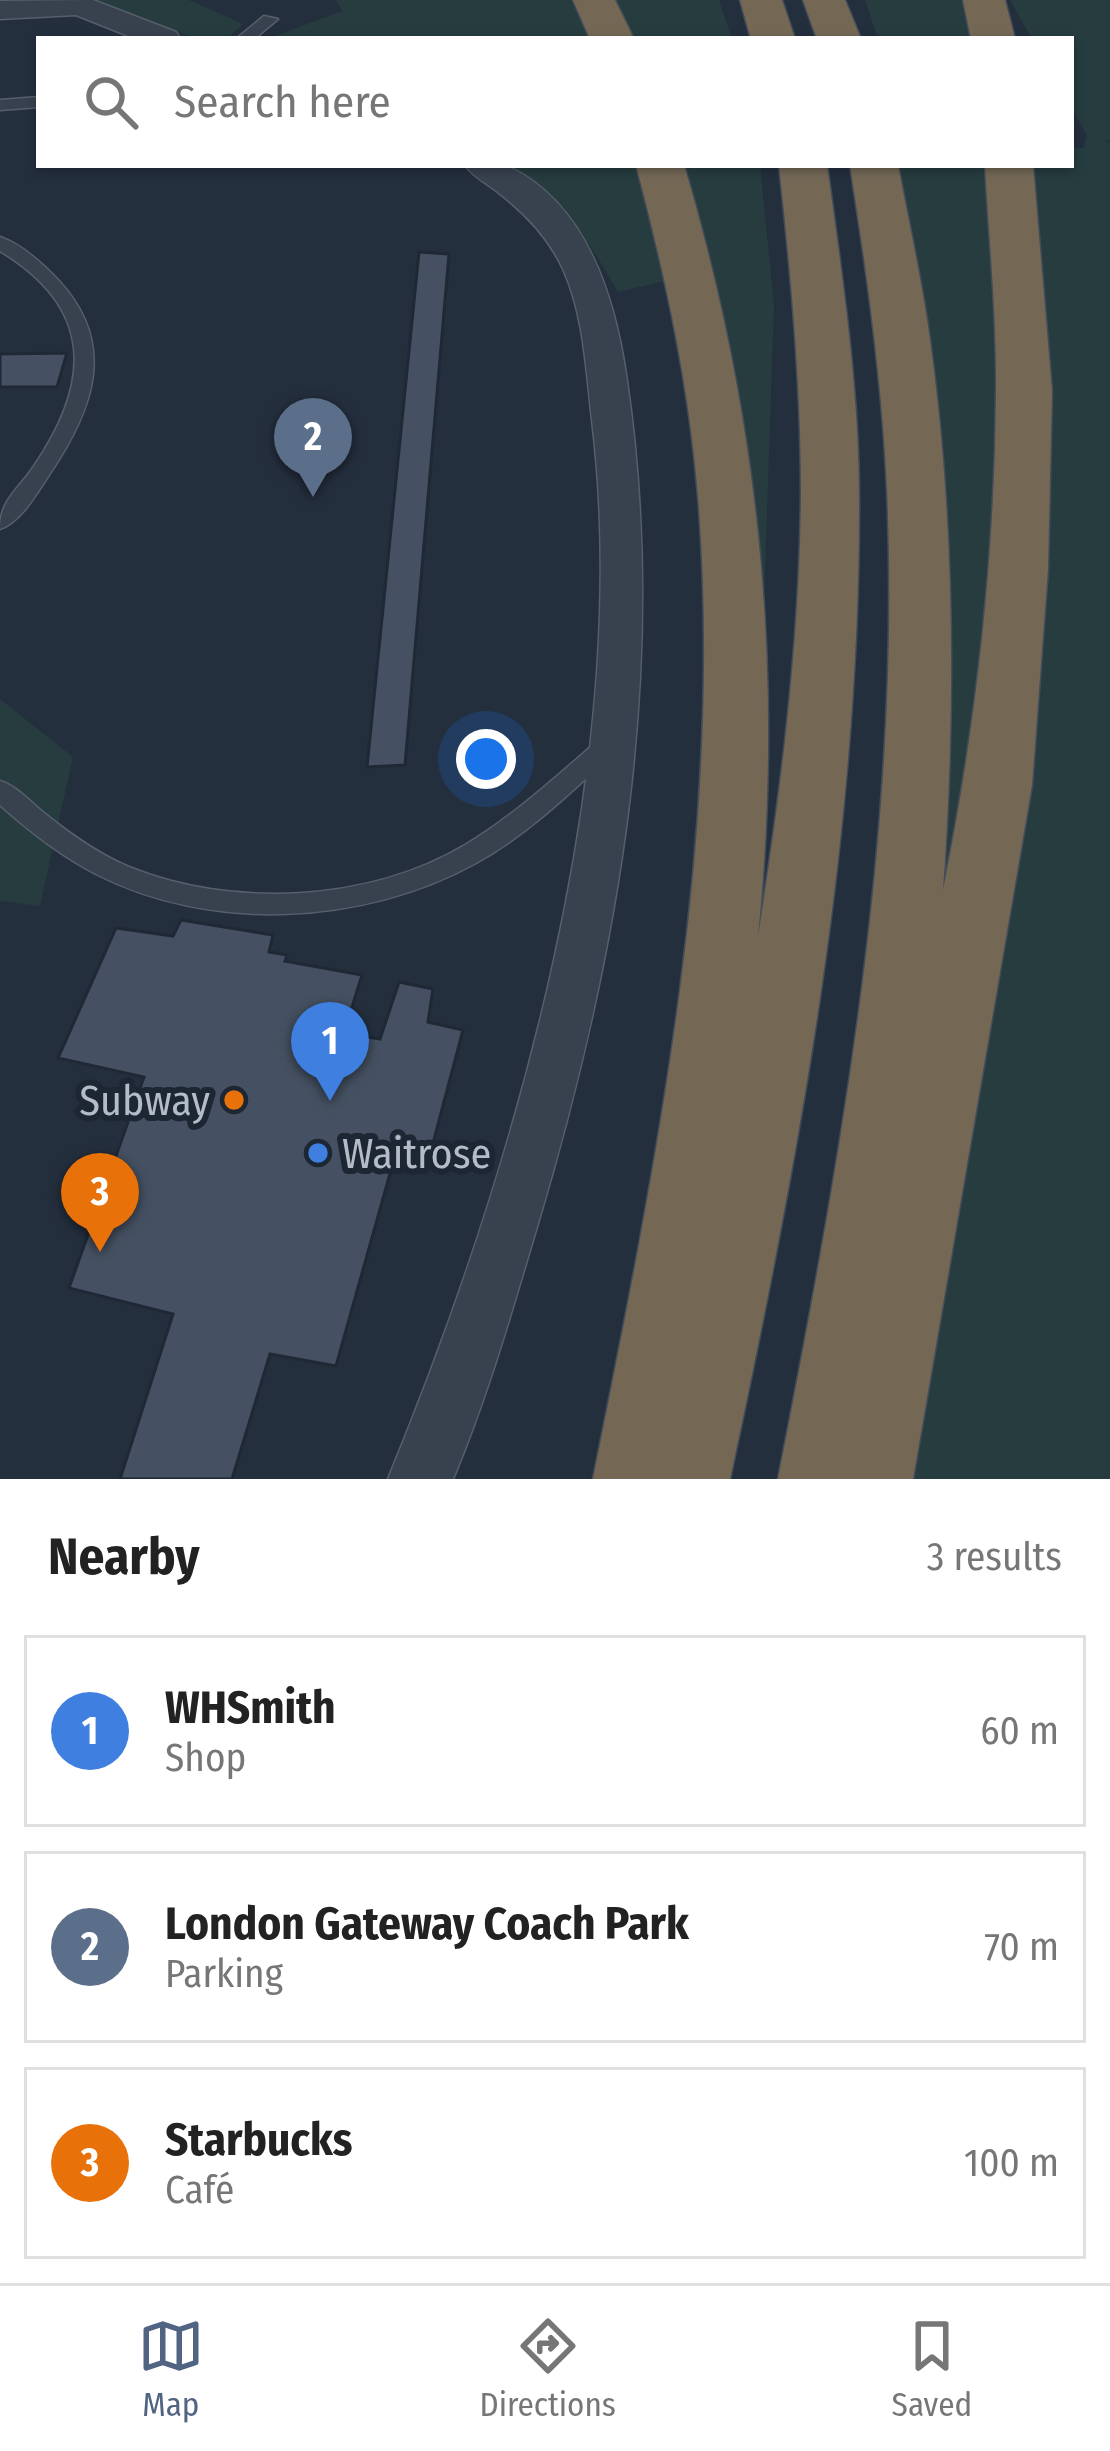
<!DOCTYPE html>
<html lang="en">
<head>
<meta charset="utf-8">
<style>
  :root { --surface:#fff; --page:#f6f6f6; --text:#222; --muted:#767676; --line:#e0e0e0; --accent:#516482 }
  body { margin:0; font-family:"Fira Sans Condensed",sans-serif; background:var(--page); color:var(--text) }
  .you { position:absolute; left:486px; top:759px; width:42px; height:42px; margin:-30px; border:9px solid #fff; border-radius:50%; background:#1a73e8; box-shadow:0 0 0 18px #1a73e833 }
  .badge { display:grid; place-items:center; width:78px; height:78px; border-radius:50%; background:var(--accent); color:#fff; font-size:39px; font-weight:700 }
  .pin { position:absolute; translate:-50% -99px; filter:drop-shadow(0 3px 6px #0008) }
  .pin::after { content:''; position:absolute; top:63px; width:42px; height:36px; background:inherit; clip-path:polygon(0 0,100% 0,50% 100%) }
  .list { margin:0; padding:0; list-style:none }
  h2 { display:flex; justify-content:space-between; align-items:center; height:156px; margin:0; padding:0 48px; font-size:51px }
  h2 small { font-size:39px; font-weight:400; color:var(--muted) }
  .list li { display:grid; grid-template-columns:78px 1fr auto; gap:36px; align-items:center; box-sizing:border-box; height:192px; margin:0 24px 24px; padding:0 24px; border:3px solid var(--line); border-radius:0px }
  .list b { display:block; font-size:45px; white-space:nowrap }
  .list p { margin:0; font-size:39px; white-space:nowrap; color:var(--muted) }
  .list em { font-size:39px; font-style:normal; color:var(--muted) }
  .icon { flex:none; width:66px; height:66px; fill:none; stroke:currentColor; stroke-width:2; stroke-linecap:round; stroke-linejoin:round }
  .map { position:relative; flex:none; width:1110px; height:1479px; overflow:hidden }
  .search { position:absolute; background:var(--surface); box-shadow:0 3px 9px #0004; left:36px; right:36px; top:36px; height:132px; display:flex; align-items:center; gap:30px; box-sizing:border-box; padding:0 42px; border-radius:0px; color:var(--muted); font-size:45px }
  .sheet { height:804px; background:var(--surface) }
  nav { display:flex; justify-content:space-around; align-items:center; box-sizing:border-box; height:168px; border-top:3px solid var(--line); background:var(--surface); font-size:33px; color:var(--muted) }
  nav a { display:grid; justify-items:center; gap:6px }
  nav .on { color:var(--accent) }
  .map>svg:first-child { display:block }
</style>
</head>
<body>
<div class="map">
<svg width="1110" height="1479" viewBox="0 0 1110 1479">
  <rect width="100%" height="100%" fill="#242f3e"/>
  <!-- green -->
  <path fill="#263c3f" d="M94,0H189L243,24L227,39H196Z
    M336,0H575L589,39H267L342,11Z
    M614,0H719L732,39H632Z
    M865,0H964L972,39H878Z
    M1010,0H1110V141L1102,140L1110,143V1479H813L905,1030L902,375L860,165H1071V148H1084L1087,135L1071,107V39H1032Z
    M511,165H634L669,280L618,292C587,237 563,203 511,165Z
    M683,165H760L774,304L762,665L700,215Z
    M0,699L73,757L40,906L0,901Z"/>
  <!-- building -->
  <path fill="#455162" stroke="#1f2835" stroke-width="3" d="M419,252L449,254L405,765L367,767Z
    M67,353L57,387H0V354Z
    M181,920L273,935L269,952L287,955L285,961L362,975L344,1033L380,1039L399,982L433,989L428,1022L463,1030L431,1151L398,1145L336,1366L270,1354L232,1479H120L173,1314L69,1288L144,1077L58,1058L116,928L173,936Z"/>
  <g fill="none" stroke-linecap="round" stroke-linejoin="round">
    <!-- service casing -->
    <g stroke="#565f6c" stroke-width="3">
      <path id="service" d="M264,16L278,19L254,39H236Z
        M39,97V107L0,110V100Z
        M0,237C23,245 43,264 59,281C118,345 93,410 49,475C37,493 21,522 0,529C0,500 18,490 34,466C92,381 94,308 0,251Z
        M610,734L618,737L622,743L618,749C573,790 529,834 476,863C364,925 211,933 96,874C61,856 29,831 0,805V781C17,786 30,802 44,813C70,834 98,854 129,867C232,909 369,902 465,845C515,815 558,775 602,737Z"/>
    </g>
    <!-- minor casing -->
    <g stroke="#565f6c" stroke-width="3">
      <path id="minor" d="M93,0L176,32L181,39H136L76,15L0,19V1Z
        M465,165C478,165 497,162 509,167C589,205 616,302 627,381C669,668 619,954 536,1230C511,1314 487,1398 453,1479H388C517,1166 634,760 592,420C586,370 584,315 563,269C549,238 526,214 499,193C488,184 473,177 465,165Z"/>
    </g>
    <!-- motorway casing -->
    <g stroke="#434c59" stroke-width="3">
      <path id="motorway" d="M573,0H615L634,39H590Z
        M740,0H782L795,39H751Z
        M803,0H845L861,39H817Z
        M963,0H1005L1015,39H971Z
        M636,165H684C760,422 784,670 758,937C781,791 800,642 801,493C801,383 791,274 779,165H827C842,276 859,387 859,499C860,832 799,1155 730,1479H593C658,1157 725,826 698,496C689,383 665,274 636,165Z
        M850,165H898C908,219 920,272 928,326C955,512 956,703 943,890C976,728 995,559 996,393C997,317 989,240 985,165H1033L1052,391L1048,569L1032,785L913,1479H778C842,1154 902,822 887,489C882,380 867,273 850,165Z"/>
    </g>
    <!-- service -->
    <use href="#service" fill="#38414e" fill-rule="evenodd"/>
    <!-- minor -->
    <use href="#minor" fill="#38414e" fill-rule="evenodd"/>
    <!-- motorway -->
    <use href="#motorway" fill="#746855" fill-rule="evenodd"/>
  </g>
  <!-- markers -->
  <circle fill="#e8710a" stroke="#1d2633" stroke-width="4.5" cx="234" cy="1100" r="12"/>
  <circle fill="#3f7fe0" stroke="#1d2633" stroke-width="4.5" cx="318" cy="1153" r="12"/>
  <g text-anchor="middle" stroke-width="12" stroke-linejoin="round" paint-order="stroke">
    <!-- poi labels -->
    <g font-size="42" fill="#b4bcc9" stroke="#1d2633" text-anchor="end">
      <text x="210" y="1115">Subway</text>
      <text x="342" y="1168" text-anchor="start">Waitrose</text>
    </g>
  </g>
</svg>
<div class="you"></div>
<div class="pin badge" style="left:330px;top:1101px;background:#3f7fe0">1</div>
<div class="pin badge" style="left:313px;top:497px;background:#5c6f8a">2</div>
<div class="pin badge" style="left:100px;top:1252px;background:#e8710a">3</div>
<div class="search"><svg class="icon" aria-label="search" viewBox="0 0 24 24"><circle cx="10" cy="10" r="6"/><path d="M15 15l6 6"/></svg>Search here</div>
</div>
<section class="sheet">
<h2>Nearby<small>3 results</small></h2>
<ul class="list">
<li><span class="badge" style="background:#3f7fe0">1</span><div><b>WHSmith</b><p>Shop</p></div><em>60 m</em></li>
<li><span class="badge" style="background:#5c6f8a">2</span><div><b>London Gateway Coach Park</b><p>Parking</p></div><em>70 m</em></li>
<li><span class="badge" style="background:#e8710a">3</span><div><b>Starbucks</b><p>Café</p></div><em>100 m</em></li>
</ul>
</section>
<nav>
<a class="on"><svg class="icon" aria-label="map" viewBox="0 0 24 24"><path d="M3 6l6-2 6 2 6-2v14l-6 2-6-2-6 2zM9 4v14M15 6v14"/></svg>Map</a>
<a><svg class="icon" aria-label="directions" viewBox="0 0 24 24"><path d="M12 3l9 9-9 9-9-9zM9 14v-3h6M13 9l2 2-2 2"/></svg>Directions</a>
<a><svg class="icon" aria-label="saved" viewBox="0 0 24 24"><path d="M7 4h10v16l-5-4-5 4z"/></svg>Saved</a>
</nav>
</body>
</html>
